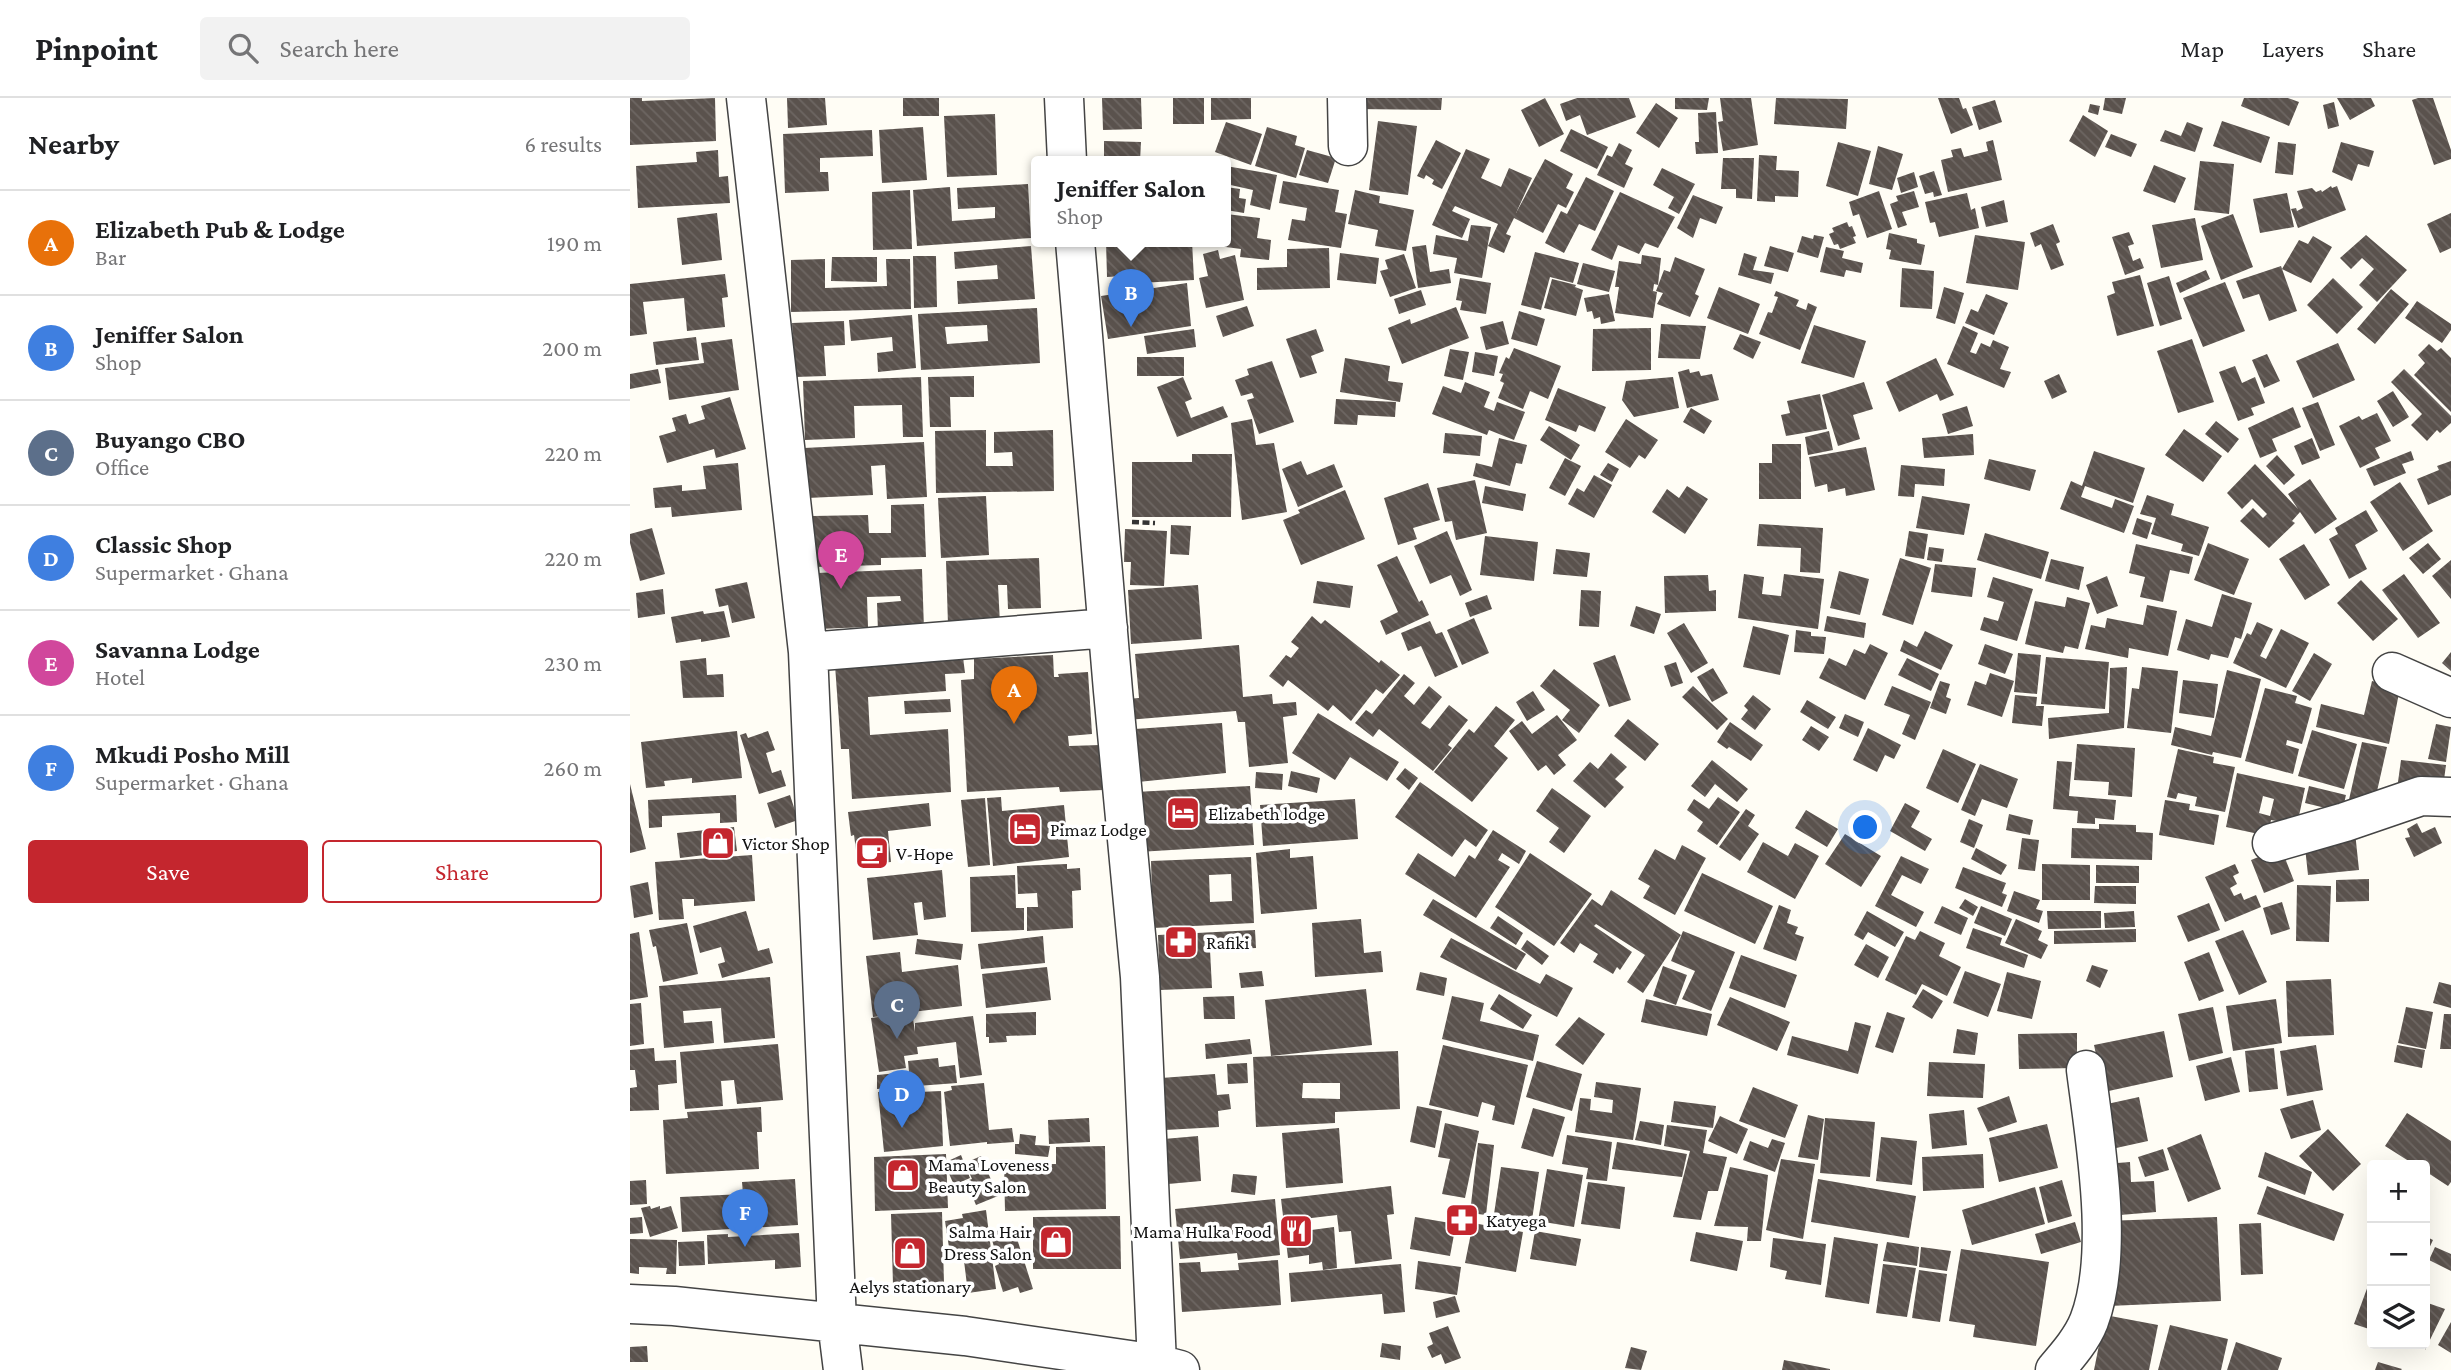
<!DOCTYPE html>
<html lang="en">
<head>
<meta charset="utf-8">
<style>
  :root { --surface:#fff; --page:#f2f2f2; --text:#202124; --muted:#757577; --line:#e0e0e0; --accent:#c4262e }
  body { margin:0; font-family:"Crimson Pro",serif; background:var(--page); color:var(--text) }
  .controls { position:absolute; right:21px; bottom:21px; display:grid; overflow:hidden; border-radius:7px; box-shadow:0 7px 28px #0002 }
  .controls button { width:63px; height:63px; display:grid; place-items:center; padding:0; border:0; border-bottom:2px solid var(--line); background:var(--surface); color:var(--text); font:35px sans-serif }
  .you { position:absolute; left:1236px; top:730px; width:24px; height:24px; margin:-18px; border:5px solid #fff; border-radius:50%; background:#1a73e8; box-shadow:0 0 0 10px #1a73e833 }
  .badge { display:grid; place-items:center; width:46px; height:46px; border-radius:50%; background:var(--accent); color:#fff; font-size:23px; font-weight:700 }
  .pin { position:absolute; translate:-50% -58px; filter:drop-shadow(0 2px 4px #0008) }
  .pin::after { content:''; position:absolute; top:37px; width:24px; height:21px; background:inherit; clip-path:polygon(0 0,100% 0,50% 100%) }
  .popup { position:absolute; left:401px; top:58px; width:200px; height:91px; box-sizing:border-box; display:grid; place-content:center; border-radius:7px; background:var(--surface); filter:drop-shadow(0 2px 5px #0005); font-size:23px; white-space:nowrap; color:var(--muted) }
  .popup b { font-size:26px; color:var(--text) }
  .popup::after { content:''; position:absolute; left:50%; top:100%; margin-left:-14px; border:14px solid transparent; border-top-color:var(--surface) }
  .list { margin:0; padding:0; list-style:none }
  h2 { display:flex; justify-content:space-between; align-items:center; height:91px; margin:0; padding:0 28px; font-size:30px }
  h2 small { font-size:23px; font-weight:400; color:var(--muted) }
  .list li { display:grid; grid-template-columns:46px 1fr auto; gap:21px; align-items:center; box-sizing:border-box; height:105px; padding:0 28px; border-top:2px solid var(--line) }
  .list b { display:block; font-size:26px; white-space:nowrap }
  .list p { margin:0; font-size:23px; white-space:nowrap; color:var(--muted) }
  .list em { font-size:23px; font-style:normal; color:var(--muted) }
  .actions { display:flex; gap:14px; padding:21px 28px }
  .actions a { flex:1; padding:16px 0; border:2px solid var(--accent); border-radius:7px; text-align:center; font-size:24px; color:var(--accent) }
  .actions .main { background:var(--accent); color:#fff }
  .icon { flex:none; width:38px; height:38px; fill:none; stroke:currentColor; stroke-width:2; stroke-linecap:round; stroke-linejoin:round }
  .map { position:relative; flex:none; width:1821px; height:1272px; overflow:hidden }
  header { display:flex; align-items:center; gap:42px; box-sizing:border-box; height:98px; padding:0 35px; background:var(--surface); border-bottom:2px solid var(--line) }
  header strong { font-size:33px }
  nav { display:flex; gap:38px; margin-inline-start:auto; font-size:24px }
  .search { width:490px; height:63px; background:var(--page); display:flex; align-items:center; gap:18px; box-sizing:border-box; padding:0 24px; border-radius:7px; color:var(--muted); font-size:26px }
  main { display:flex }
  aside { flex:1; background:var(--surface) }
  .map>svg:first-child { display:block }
</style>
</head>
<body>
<header>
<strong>Pinpoint</strong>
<div class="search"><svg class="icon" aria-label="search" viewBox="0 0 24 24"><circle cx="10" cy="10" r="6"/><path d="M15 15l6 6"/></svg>Search here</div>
<nav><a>Map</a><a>Layers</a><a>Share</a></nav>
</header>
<main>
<aside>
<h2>Nearby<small>6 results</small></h2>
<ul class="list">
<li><span class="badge" style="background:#e8710a">A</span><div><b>Elizabeth Pub &amp; Lodge</b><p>Bar</p></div><em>190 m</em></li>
<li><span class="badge" style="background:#3f7fe0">B</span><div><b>Jeniffer Salon</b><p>Shop</p></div><em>200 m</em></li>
<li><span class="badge" style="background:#5c6f8a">C</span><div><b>Buyango CBO</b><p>Office</p></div><em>220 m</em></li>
<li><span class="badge" style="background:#3f7fe0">D</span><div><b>Classic Shop</b><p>Supermarket · Ghana</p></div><em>220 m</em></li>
<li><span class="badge" style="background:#d1479c">E</span><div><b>Savanna Lodge</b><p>Hotel</p></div><em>230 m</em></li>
<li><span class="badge" style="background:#3f7fe0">F</span><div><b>Mkudi Posho Mill</b><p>Supermarket · Ghana</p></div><em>260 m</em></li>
</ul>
<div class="actions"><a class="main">Save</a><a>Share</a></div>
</aside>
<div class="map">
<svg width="1821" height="1272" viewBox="0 0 1821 1272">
  <defs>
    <pattern id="building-back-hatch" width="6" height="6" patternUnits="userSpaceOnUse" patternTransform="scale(1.75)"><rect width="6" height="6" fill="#5a524d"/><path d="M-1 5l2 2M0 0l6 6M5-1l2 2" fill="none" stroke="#6d6662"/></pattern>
  </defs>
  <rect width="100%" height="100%" fill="#fffdf5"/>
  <!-- building -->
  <path fill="url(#building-back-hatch)" fill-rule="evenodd" d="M0,0H12V3L85,0L86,43L0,47Z
    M157,0H195L197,27L158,30Z
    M273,0H309V18H273Z
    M472,0H511L512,31L473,32Z
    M543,0H574V26H543Z
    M581,0H621V21L581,22Z
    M725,0H812L811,12L725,11Z
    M915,0L934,36L909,49L891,12Z
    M947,0H999L1006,19L957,37L950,17L936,23L930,6Z
    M1045,0H1079L1077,12L1045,11Z
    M1090,0H1121L1128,47L1093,53L1088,24L1093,23Z
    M1146,0L1218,1L1216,31L1144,26Z
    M1308,0H1329L1333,11L1336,10L1343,27L1321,36Z
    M1475,0H1496L1492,16L1473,12Z
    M1614,0H1658L1669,4L1659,28L1611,8Z
    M1707,0H1741L1745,8L1720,22Z
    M1788,0H1803L1821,52V61L1804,67L1782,2Z
    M1365,2L1372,24L1349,32L1342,9Z
    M1704,4L1709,28L1698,31L1693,7Z
    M1026,5L1048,20L1029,50L1006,35Z
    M1460,6L1470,8L1468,17L1458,14Z
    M1086,14L1088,55L1066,56L1065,44H1069L1068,15Z
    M365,16L367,77L317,79L314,18Z
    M1453,17L1478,33L1465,59L1439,43Z
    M748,23L787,28L778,97L739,92Z
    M1592,23L1640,39L1631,65L1583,48Z
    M596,24L632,36L621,67L585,54Z
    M1557,24L1573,30L1565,54L1530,43L1535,32L1551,38Z
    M293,29L297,82L252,85L249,32Z
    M637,29L667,38L665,47L675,50L666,80L625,68Z
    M941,31L978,49L967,71L930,53Z
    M242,32L243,58L190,60V74H198L199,93L155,95L153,36Z
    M1481,36L1507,46L1501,59L1475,49Z
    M806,42L831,55L812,91L802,86L804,82L796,77L794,81L787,78Z
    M1363,42L1372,82L1318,94L1311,62L1323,59L1321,52L1331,50L1334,59L1358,53L1356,44Z
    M474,43L511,44L510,63H474Z
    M1208,44L1241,53L1228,98L1196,88Z
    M1648,44L1666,46L1663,77L1645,75Z
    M1711,44L1744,53L1739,69L1728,66L1722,83L1702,74Z
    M989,45L1002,52L995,66L1003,70L994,90L967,77L977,57L982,59Z
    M1248,48L1273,56L1262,92L1239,86Z
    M836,51L860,61L851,80L871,89L879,70L902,80L886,115L915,61L943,76L936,90L944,94L936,110L928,106L913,135L884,120L876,136L881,138L874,155L858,148L868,126L825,108L822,113L840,121L832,140L802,127Z
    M88,52L89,79L98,78L100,105L8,110L6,68L67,64L66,54Z
    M677,52L706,60L698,85L669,77Z
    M1129,57L1147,58L1146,72L1169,73L1168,99L1145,98V104L1127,103Z
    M1093,60H1124L1122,101L1106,100V91H1091Z
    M1570,63L1604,66L1599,116L1564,112Z
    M1524,67L1556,80L1545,105L1513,93Z
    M596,68L647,77L640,112L620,107L623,92L596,86Z
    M1032,70L1065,86L1049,116L1038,110L1044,99L1023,87Z
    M1304,73L1312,97L1304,99L1303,94L1295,96L1289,78Z
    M1284,74L1288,89L1271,95L1267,80Z
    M956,79L984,93L965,133L949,126L934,155L915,145L931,113L937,116Z
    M653,83L709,92L705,114L717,116L711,150L658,142L662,121L675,123L677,110L649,105Z
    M398,86L401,140L287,148L283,92L320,89L322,123L365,120V109L328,111L327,90Z
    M1701,88L1702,90L1707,88L1716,112L1668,130L1661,111L1666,110L1667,113L1673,110L1667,93L1682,90L1686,94L1691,92L1692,94Z
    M596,89L610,91L609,100L616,101L614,115L596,112Z
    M280,92L282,151L243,152L242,94Z
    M725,92L750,98L749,105L784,112L776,153L745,148L748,132L718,126Z
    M1249,93L1262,131L1237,140L1229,116L1223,118L1219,104Z
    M1284,93L1289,109L1272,114L1277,127L1268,130L1260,106L1268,103L1266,98Z
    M990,94L1045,119L1028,150L1015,145L1009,156L988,147L982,162L961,152Z
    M1337,95L1341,112L1345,110L1349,130L1309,139L1305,124L1300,125L1295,104Z
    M1657,95L1664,129L1630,135L1623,101Z
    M1063,97L1093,109L1086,126L1070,120L1063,140L1047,130Z
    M1374,102L1378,124L1356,129L1351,109Z
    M87,115L92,162L52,167L47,120Z
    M1821,115V150L1810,155L1797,126Z
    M596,116L630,120L627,140L641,142L639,162L610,159L611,151L573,146V143H596Z
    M1603,116L1623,169L1591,182L1571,128Z
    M1565,120L1573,162L1531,170L1522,127Z
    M1217,124L1219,129L1222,128L1226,138L1223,139L1226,145L1210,151L1208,146L1204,147L1199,136L1204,134L1202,130Z
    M1423,126L1430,144L1426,146L1434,167L1421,172L1411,146L1405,149L1400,135Z
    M841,127L861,129L852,180L824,175L827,160L803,156L806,137L838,143Z
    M1499,134L1504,146L1498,148L1503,163L1510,160L1514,170L1495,177L1482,139Z
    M1259,135L1287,141V145L1295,147L1291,167L1259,161L1261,152L1256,151Z
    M1184,137L1194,139L1188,160L1167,154L1172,138L1183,141Z
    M1345,137L1395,144L1388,192L1336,185Z
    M1736,137L1777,172L1747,204L1729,187L1744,171L1732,160L1721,171L1710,160Z
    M1683,138L1702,149L1681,185L1652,171L1669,142L1678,146Z
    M476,143H562L564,182L510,185L509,177L477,179Z
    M796,147L800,174L819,171L821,185L788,190L782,149Z
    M401,148L405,201L328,206L327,183L368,181L367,167L325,171L324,154Z
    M1140,148L1164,155L1158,174L1134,168Z
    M1196,149L1214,153L1212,160L1233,165L1231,175L1216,172L1214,179L1190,174Z
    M699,150L700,190L627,192V170L657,169V151Z
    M588,152L590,161L605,157L614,202L576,210L569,180L578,178L573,156Z
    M905,154L949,165L943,185L920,179L911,212L891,207Z
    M710,155L749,160L746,186L707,182Z
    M1114,155L1127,159L1123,172L1144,175L1141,186L1108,177Z
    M774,156L786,190L760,199L750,173L758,171L755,162Z
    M1012,157L1031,160L1028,187L1024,186L1023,193L1027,194L1023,220L985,215L989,189H985L989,163L1011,166Z
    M283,158H306L307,209L284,210Z
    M202,159H247V184L201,183Z
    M1045,159L1075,171L1065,196L1069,198L1060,219L1027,206L1033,195L1026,193L1034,172L1040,174Z
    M195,161V190L257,188L256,161H280L281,211L161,214V162Z
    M953,165L985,173L979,194L947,186Z
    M1651,168L1667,213L1639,223L1629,196L1613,201L1606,183Z
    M1272,170L1304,173L1302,211L1270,209Z
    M1576,172L1580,181L1550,195L1546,185Z
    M95,176L98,199L92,200L95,229L57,233L54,200L13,204L17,236L0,238V186Z
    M1510,177L1524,228L1487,238L1477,198L1485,195L1482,184Z
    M1539,178L1552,221L1530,228L1517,185Z
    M830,180L861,185L856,216L830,212L832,203L826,202Z
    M1703,180L1733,209L1707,236L1677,207Z
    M922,181L946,187L945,189L953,192L946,218L914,210Z
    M1595,184L1615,233L1573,249L1553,200Z
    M557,185L561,228L478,241L471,198Z
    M1089,189L1130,206L1118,236L1077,220Z
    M1314,189L1334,195L1325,226L1306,220Z
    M1761,191L1779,206L1745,246L1727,231Z
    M791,192L796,207L769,216L764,201Z
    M1146,193L1169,202L1166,208L1176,212L1178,205L1187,209L1170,252L1129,236L1138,214L1142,215L1148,199L1144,198Z
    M979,196L985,223L971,226L970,219L964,221L962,213L957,214L954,200Z
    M1356,196L1378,205L1364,237L1335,225L1341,211L1348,214Z
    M1787,203L1821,226V232L1812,245L1775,220Z
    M617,208L624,228L593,239L586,218Z
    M826,209L839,240L772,266L758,230L780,221L781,226Z
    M407,210L410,265L291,272L288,216ZM357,227L358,243L317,246L315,229Z
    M889,213L915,221L907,248L881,241Z
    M282,217L286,270L248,274L247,255L263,253L262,239L221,243L219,222Z
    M214,223L215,247L194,248L196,278L165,279L162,225Z
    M873,223L879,246L856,252L850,229Z
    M1031,226L1076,228L1070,261L1028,260Z
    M1184,227L1236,243L1224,280L1171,265Z
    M1333,228L1348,235L1340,254L1346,256L1351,245L1360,249L1363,242L1379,249L1370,271L1381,274L1374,290L1317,266Z
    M1021,230V272L962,273L963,231Z
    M564,231L566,249L517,256L514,238Z
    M686,231L694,253L681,258L687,275L670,280L656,241Z
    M1110,236L1131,244L1123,261L1103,251Z
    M66,239L69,262L26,267L23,244Z
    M102,241L109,292L39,302L35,270L74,265L71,245Z
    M1562,241L1584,304L1548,315L1527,253Z
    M1708,245L1725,282L1683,300L1666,263Z
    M1799,246L1807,253L1811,250L1821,260V314L1784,277L1795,265L1788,257Z
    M884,250L931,268L918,301L900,293L893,311L868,300L874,285L870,283L873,276L869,275L876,259L879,261Z
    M820,251L839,254L833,282L814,278Z
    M845,254L868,258L864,278L842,274Z
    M1637,256L1650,283L1634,290L1622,262Z
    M507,259H554V278H507Z
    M715,260L760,268L758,283L773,285L770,304L710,294Z
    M1306,260L1324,297L1310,303L1307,296L1269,314L1256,284Z
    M642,263L664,324L629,336L617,302L624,300L622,295L611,298L605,282L619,277L617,271Z
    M1605,268L1612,285L1625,279L1635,305L1621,310L1624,317L1608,323L1589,274Z
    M28,271L31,285L0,291V276Z
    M1059,271L1060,275L1069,273L1071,278L1082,276L1089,302L1057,310L1048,274Z
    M1774,271L1821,318V325L1810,335L1807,332L1797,343L1781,327L1792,316L1761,284Z
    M1429,276L1437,294L1422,301L1414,283Z
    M344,278V299H320L321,329H300L298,279Z
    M291,279L293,339H273L272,307L224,308L225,340L175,342L173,283Z
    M553,279L562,301L555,304L561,320L593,308L598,319L547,339L527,289Z
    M1043,279L1049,310L1004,319L992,302L996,283Z
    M835,284L860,294L854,309L864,313L867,304L895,314L884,342L859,332L857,337L802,316L813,288L831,295Z
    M1234,284L1243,311L1223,317L1230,341L1208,348L1192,297Z
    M928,290L976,309L965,334L949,327L946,334L915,322Z
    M1763,293L1779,319L1763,329L1747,303Z
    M1190,296L1197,331L1156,338L1151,317L1160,315L1157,303Z
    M100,299L116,351L86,360L84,351L37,365L29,338L46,333L42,320L56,316L59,326L75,321L71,308Z
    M706,301L766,304L765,319L728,317L727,327L704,326Z
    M1688,304L1705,347L1690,353L1672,310Z
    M1337,308L1343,328L1318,336L1312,316Z
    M1663,309L1671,329L1642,341L1647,353L1630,360L1618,330Z
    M1061,310L1082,323L1074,336L1053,324Z
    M1747,315L1761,343L1745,350L1750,360L1730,370L1709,328L1729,318L1732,322Z
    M622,321L626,347L644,345L657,414L612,422L601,325Z
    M996,321L1028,342L1015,361L1009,357L1000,370L975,354Z
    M1586,323L1609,341L1598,355L1575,336Z
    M919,328L950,347L941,362L910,342Z
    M1554,331L1592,358L1573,384L1535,357Z
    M356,332V368H383L382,354L364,355V334L423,332L424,393L306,395L305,333Z
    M1199,333L1203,352L1178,357L1175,339Z
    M815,335L852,338L850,358L813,355Z
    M1343,336L1344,357L1294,360L1292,340Z
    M869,340L897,347L892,366L886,365L880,388L843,378L846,365L862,369Z
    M1682,340L1690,360L1672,367L1664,348Z
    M294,344L297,399L257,401L255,367L241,368L243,397L177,400L174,350Z
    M1142,346H1171V401H1129V365H1142Z
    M1236,349L1245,392L1216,398L1215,390L1198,394L1197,386L1185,389L1179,359Z
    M1464,353L1515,370L1503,405L1455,388L1451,399L1482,410L1485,401L1504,408L1494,435L1430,411L1441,383L1452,388Z
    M1781,353L1784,362L1772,366L1776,375L1744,388L1736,371Z
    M562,356H602L601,419H502V364H562Z
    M1647,357L1665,377L1654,387L1636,368Z
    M935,360L951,368L935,398L919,390Z
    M1359,361L1406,372L1400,393L1354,381Z
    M671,363L677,377L704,366L713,389L668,409L652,371Z
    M1821,363V397L1798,407L1787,381L1809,372L1807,368Z
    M108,365L112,412L42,419L41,409L25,410L23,390L52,387V393L76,391L73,368Z
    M978,365L989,371L982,384L970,377Z
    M1625,366L1668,411L1658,396L1680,381L1707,421L1685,436L1670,414L1662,423L1665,425L1639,450L1610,423L1623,410L1633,420L1637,416L1622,401L1612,411L1597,395Z
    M1271,367L1315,371L1314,388L1285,386L1284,399L1268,398Z
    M964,377L982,387L964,420L938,406L947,390L954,394Z
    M845,382L857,435L826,442L822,423L815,424L807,390Z
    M1770,384L1803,433L1773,453L1740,404Z
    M798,385L810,422L783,430L787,441L768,447L754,400Z
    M855,388L896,396L893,413L852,405Z
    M1057,388L1078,401L1055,436L1022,414L1037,391L1049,400Z
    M715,392L735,441L671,467L653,422L670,415L668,412Z
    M1517,397L1544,406L1541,417L1579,429L1569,458L1551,453L1553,446L1521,436L1526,420L1510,416Z
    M356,398L359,457L311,460L308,400Z
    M1292,398L1340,406L1334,437L1286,430Z
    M294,406L296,459L251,460V467L184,469L183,418L238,417L239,435H261V407Z
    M1736,412L1748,433L1725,447L1737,471L1719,481L1699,441L1708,436L1705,430Z
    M1507,420L1522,425L1517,441L1502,436Z
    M1129,426L1193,430L1190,475L1170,474L1171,450L1127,448Z
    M541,427L561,428L559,457L540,456Z
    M22,430L35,476L10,483L0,445V436Z
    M495,431L537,433L534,488L500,487L501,464H494Z
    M817,433L842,492L830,498L821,477L800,486L784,448Z
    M1279,433L1298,436L1294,461L1275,458Z
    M1355,435L1419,454L1411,481L1347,462Z
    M855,438L908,444L904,483L850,477Z
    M1578,445L1619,461L1604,497L1564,482Z
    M1798,445L1811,461L1793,476L1779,460Z
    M1506,446L1563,459L1559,476L1540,472L1533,504L1510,499L1515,479L1499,475Z
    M1674,446L1700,487L1675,502L1649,461Z
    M1299,449L1314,451L1312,464L1297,462Z
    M926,451L960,455L957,479L923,476Z
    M767,458L789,504L792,502L799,517L756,537L750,523L768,514L747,467Z
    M409,460L411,510L378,511L377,487H368L370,526L318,527L316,463Z
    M1270,460L1301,470L1283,527L1252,517Z
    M1421,461L1454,469L1449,492L1415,483Z
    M1821,462V501L1802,478Z
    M1305,466L1346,470L1342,499L1301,494Z
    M292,471L294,532L248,534L247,505L271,503L270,498L237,499L238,529L188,531L186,475Z
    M1209,473L1239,481L1230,517L1200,510Z
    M1114,476L1134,479L1132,496L1151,498L1154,476L1194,481L1188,531L1108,520Z
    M1774,476L1810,525L1788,540L1752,492Z
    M1078,477L1079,493L1086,492V513L1035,515L1034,478Z
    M1477,478L1488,508L1467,516L1456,487Z
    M1363,479L1403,491L1387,543L1350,532L1354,519L1368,523L1374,504L1357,499Z
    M1731,482L1768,521L1743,543L1707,505Z
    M687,483L723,488L720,510L683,505Z
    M117,484L125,520L102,525L98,507L89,509L85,491Z
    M568,487L572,541L501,546L498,492Z
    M33,491L35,516L8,520L6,495Z
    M951,492L971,493L969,529L949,528Z
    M1592,496L1622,505L1611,541L1605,539L1598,560L1581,556L1579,562L1547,552L1556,521L1582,529Z
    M857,497L862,511L840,519L835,505Z
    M1437,499L1460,505L1448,551L1435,548L1433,555L1395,546L1405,503L1435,509Z
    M1517,507L1547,513L1538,558L1499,550L1498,560L1455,551L1461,527L1475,530L1477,520L1513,527Z
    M1006,508L1031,516L1024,536L1000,528Z
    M73,513L74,516L94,513L100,539L71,544V541L46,545L41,519Z
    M682,518L691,526L695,522L749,565L751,562L770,577L753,596L746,591L721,623L703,607L698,613L658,582L653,589L639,578L656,557L661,560L669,550L661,544Z
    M1197,518L1236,525L1234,540L1194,533Z
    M844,520L859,555L832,567L817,532Z
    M800,523L806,536L812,534L828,569L805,579L791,548L778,553L771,535Z
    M1627,524L1643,531L1630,558L1636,561L1651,531L1679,545L1656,590L1603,565L1617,535L1621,537Z
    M1054,525L1078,565L1061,575L1037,535Z
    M1123,528L1159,537L1150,577L1113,569Z
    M1166,532L1181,534V538L1196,539L1194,556L1164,554Z
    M1295,533L1323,547L1311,572L1270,553L1274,542L1287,549Z
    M1240,546L1258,555L1235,602L1189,580L1199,560L1216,568L1224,551L1235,556Z
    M1355,546L1383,556L1375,576L1348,566Z
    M609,547L613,599L642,596L643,606L666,604L667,617L653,619L658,665L619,669L615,624H608L606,613L497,622L495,601L509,600L505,556Z
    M1821,554V573L1812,565Z
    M1388,555L1411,557L1407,596L1384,594Z
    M1684,555L1702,566L1680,603L1662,593Z
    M423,557L424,579H429L428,576L458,574L462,636L438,638L439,648L470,647L473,692L430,694L429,689L337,694L331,582L344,581V561Z
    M985,557L1001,602L979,609L963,565Z
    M333,559L335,575L315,576L316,593L238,599L240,637L318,631L321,694L222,701L219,651H211L205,567Z
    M1416,559L1479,564L1475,611L1411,606Z
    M76,560L77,577L93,576L94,599L53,600L50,563Z
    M1277,560L1309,576L1301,593L1268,577Z
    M1046,564L1053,585L1041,589L1034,568Z
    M1497,569L1494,630L1419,641L1418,620L1479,615L1480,570Z
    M1512,569L1548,573L1541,635L1497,630L1502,590L1509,591Z
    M1083,570L1098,595L1082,604L1067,579Z
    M924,571L970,607L949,635L932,622L940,612L910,588Z
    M1597,572L1631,581L1611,660L1583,654L1582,657L1541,647L1545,629L1581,638Z
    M1360,575L1384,583L1372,619L1337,607L1345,583L1356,587Z
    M774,576L785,585L774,598L784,607L799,588L812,599L791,625L800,631L819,607L838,622L818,647L822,650L803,673L749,631L743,639L725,625L736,612L742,616Z
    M1553,582L1588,586L1584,620L1549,615Z
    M1310,583L1320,586L1316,599L1321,601L1316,616L1300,610Z
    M1742,583L1770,590L1759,646L1686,629L1691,606L1734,617Z
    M1063,588L1098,621L1087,632L1052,599Z
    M1262,588L1301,604L1285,642L1272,636L1280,617L1254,607Z
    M1635,590L1667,598L1665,605L1682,610L1672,646L1657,642L1656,647L1669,651L1663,676L1615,663Z
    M903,593L915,612L897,623L886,604Z
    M1123,597L1141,611L1125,632L1111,621L1118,612L1114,608Z
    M1385,597L1407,599L1406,608H1414L1412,628L1382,625Z
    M320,601L321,614L275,616L274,603Z
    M1177,602L1206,619L1198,631L1170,614Z
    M866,608L885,622L864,648L878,660L842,704L804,674L839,631L844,635Z
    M688,615L769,664L757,683L720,659L705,682L662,655Z
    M1215,616L1234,624L1228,639L1209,630Z
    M927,617L947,642L928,657L936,667L924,677L916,667L908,673L879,633L892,623L902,636Z
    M998,621L1029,646L1015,663L984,638Z
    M1100,624L1133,647L1121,663L1099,649L1097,651L1087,644Z
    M592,625L596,675L508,684L505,631Z
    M1806,626L1821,629L1816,664L1798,661Z
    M1181,628L1199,639L1189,653L1172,642Z
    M1238,630L1271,647L1264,661L1255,657L1247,674L1223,662Z
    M1682,632L1727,646L1714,691L1668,678Z
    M107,633L112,680L62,685V680L34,683L35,688L16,690L11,644Z
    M138,633L145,652L136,655L142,675L151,672L156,688L129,696L110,637L116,635L118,640Z
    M1732,644L1757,649L1743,711L1718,706Z
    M1447,646L1505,650L1502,699L1478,697L1479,684L1444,682Z
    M1313,651L1346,666L1328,705L1296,690Z
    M1548,651L1584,659L1583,665L1605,669L1595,714L1565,708L1567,699L1548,695L1546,701L1537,699Z
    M981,655L997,669L985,681L994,689L975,710L943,683L960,664L968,671Z
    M1082,662L1118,691L1107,704L1085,686L1075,699L1061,688Z
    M1771,662L1816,667L1813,689L1768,684Z
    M1427,663L1442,664L1439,698L1486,702L1484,722L1465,720V726L1447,725L1448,713L1423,711Z
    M1350,666L1388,681L1377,710L1352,701L1345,718L1331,712Z
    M775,670L788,680L779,692L766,681Z
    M661,673L690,680L687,695L658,688Z
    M626,674L653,676L652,692L625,690Z
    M1607,675L1675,690L1667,727L1641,722L1638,738L1596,729ZM1633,698L1644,701L1640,718L1629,715Z
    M790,684L858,732L846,749L835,741L822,759L765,719Z
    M0,686L16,751L0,755Z
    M620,688L624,747L508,754L505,694Z
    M1679,688L1716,697L1712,714L1675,705Z
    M922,690L961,718L934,755L919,744L929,730L906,713Z
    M106,697L107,724L90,725V715L32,718V729L19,730L18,702Z
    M160,697L168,722L145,730L137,705Z
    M371,699L372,713L434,707L439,759L363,768L357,700Z
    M1088,699L1110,714L1087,747L1067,733L1073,724L1057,712L1064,701L1079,711Z
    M355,700L360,767L338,769L331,702Z
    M725,701L728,741L633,748L630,707Z
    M1535,702L1560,706L1559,712L1589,717L1584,747L1529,737Z
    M299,705L301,728L258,733L261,764L228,767L224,737L221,738L218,714Z
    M1275,705L1290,713L1281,729L1302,741L1295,753L1260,733Z
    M1116,711L1125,717L1118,728L1129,736L1110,763L1089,749Z
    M1176,712L1208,731L1197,749L1165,730Z
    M1379,716L1403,722L1400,737L1376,732Z
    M1339,721L1353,727L1344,750L1330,744Z
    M1787,725L1792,735L1805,729L1812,745L1784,759L1775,740L1780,739L1777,731Z
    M1469,726L1506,727V734L1523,735L1522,762L1441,760L1442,730L1469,731Z
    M104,729L107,753L50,760L47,735Z
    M863,732L896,753L889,766L872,755L868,762L880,769L846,820L775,776L788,755L825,779L839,757L845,761Z
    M1725,734L1729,772L1678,777L1674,740Z
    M1215,736L1251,758L1231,789L1195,766Z
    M1392,740L1409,742L1405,773L1388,771Z
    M1133,744L1158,758L1165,745L1189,758L1165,801L1117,774Z
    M1052,747L1076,760L1045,817L1013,800L1020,788L1008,781L1025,751L1045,762Z
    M1346,750L1377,767L1371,777L1341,761Z
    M1651,750L1664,783L1634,795L1621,762Z
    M660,751V760L683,758L687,811L631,816L626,755Z
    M900,755L962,796L924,848L865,809Z
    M122,757L125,803L64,808V801H52L54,821L29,822L25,764Z
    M1271,758L1299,771L1291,786L1272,777L1261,797L1294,814L1286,829L1245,808Z
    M621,759L624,825L523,830L521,763ZM601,776L602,803L580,804L579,777Z
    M437,766V771L450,770L451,792L442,793L443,830L397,833V809H408L407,795L388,796L387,768Z
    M1412,766L1460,767V802H1412Z
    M1605,766L1609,775L1603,778L1607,786L1600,790L1604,798L1611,795L1614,802L1626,797L1631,809L1595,824L1575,779Z
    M1466,767L1509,768V785H1466Z
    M1333,769L1376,785L1372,795L1377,797L1372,809L1325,790Z
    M312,772L316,819L294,822L292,804L284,805L288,837L243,842L237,780Z
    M1072,775L1143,808L1125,846L1054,813Z
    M385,777L386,810H394V832L341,834L340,779Z
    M1739,781V803L1706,804V782Z
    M18,784L23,816L4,820L0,788Z
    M1667,787L1701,788L1699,844L1666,843Z
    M1465,788H1506V806L1464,805Z
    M981,792L1051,837L1013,895L997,884L1015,857L966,826L964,828L1002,854L990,872L987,869L983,876L963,864L968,856L950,845L944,855L930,845L962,801L972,808Z
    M1384,793L1410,802L1406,811L1413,813L1409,825L1377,813Z
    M803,801L896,856L886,872L793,817Z
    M1335,801L1348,809L1343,818L1329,810Z
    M1652,804L1660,831L1641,837L1633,810Z
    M1579,805L1590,832L1558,844L1547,818Z
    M1149,807L1161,812L1157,825L1168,829L1165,836L1174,839L1166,863L1133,851Z
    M1312,808L1338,820L1331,837L1304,825Z
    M1351,808L1382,821L1375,838L1344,825Z
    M116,813L128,853L139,850L143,865L92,880L88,866L95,864L91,849L70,855L63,828Z
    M1237,813L1274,834L1265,849L1238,834L1233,842L1224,837Z
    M1417,813H1471V830L1418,831Z
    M1504,813L1505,829L1475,830L1474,815Z
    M868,818L893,835L886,847L860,830Z
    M731,821L734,855L751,853L753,874L685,879L682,825Z
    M1386,821L1412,833L1408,842L1418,847L1411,861L1375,845Z
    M57,825L68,876L33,884L26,848L23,849L19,832Z
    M1343,830L1372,840L1370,847L1398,857L1394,870L1336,850Z
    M1506,831V844L1424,846V833Z
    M625,832L626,850L580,852L582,890L530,892L528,837Z
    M1613,832L1637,884L1609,897L1585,843Z
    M1053,833L1105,854L1081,913L1052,901L1065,873L1041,863Z
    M1290,833L1315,845L1309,858L1331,869L1317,898L1292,886L1286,897L1255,882L1276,838L1285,842Z
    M9,834L18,899L0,902V836Z
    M413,838L415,865L351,871L348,846Z
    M821,840L910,886L916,876L943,890L927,919L810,859Z
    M287,841L333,846L331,862L285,856Z
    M897,842L919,858L912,867L891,851Z
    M1236,846L1259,859L1248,880L1224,867Z
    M270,854L272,874L328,867L332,908L282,914L285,934V925L343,918L352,977L330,980L326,944L287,949L288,956L274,958L276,970L249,974L241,920L277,915L243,919L236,858Z
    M1579,854L1594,893L1569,903L1554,864Z
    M1111,857L1167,877L1155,910L1099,890Z
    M1462,867L1478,872L1470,890L1456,883Z
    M1033,868L1057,877L1046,907L1023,898Z
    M417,869L421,902L356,910L352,876Z
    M632,873L634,888L611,890L609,875Z
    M1335,873L1371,886L1358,919L1323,905Z
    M790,874L817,880L814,898L786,892Z
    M1377,874L1411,883L1402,921L1367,913Z
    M140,879L145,940L94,945L91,910L53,913L54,925L82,923L84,945L34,950L29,888Z
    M1701,881L1704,937L1658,939L1656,883Z
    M1809,884L1821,887V910L1803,905Z
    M736,891L742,947L641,958L635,902Z
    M1293,891L1313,903L1302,921L1282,909Z
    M869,896L902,917L893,931L860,911Z
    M604,898L605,921H574L573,899Z
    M822,898L854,905L850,923L909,937L903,963L812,941Z
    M1100,899L1160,924L1147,953L1087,927Z
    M1016,901L1082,916L1077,938L1011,924Z
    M1646,901L1652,945L1603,953L1596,908Z
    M11,905L14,946L0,948V906Z
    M1583,909L1593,955L1559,963L1548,916Z
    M1776,909L1803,914L1796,951L1768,945Z
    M406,914V937L376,938L377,944L359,945V939H356V916Z
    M1257,914L1275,920L1263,955L1245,949Z
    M1814,916H1821V951H1810Z
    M949,919L975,936L953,967L925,947Z
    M1225,924L1241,928L1228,976L1157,957L1162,938L1218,953Z
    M1327,931L1348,935L1345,957L1323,955Z
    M1534,933L1543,979L1474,994L1464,947Z
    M1447,935V970L1389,971L1388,936Z
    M620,941L622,956L576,961L575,946Z
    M148,946L153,1002L107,1006L104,982L91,983L93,1008L55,1011L50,954Z
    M813,947L898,967L884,1027L862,1022L865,1008L852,1004L848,1019L799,1007Z
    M1686,947L1693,992L1657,998L1650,953Z
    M1767,947L1795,952L1792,970L1764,964Z
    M24,950L25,963L46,962L47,985L28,987L29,1012L0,1013V990L7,989L5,972H0V952Z
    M1644,950L1648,991L1619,994L1615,953Z
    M768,953L770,1011L705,1014V1025L626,1029L623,959ZM673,985H710V1001L672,1000Z
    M1601,959L1610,994L1575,1003L1566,968Z
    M308,960L309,969L325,967L327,985L247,991V977L279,974L278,963Z
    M907,963L952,976L942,1013L896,999Z
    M1299,964L1355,966L1353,1000L1297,998Z
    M617,965L618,985L598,986L597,966Z
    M585,976L587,997L599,996L601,1011L588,1013L589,1029L535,1032L531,980Z
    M966,984L1011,990L1003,1042L945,1034L950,1000L961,1001L960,1012L982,1015L983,1002L964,999Z
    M354,985L359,1032L382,1030L384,1044L357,1046V1044L320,1048L314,994L322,992L321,988Z
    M1123,989L1168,1007L1155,1040L1109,1023Z
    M266,992L267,995L311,993L313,1048L254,1054L248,994Z
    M1379,998L1387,1024L1358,1034L1347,1010Z
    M1509,999L1518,1043L1477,1052L1468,1008Z
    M1683,1002L1691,1032L1661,1041L1650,1011Z
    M1044,1003L1086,1008L1083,1030L1041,1024Z
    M787,1008L812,1013L805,1050L780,1044Z
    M131,1009L132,1034H127L129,1071L36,1076L33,1022L58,1020L57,1014Z
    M903,1010L935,1019L923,1059L891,1050Z
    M1334,1012L1337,1047L1302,1051L1299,1016Z
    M1777,1015L1821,1043V1084L1818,1088L1795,1073V1067H1785L1755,1048Z
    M1178,1017L1194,1021L1188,1062L1168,1059Z
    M1090,1018L1118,1031L1107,1056L1078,1043Z
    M459,1020L460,1044L419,1046L418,1022Z
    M1195,1020L1245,1024L1240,1079L1190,1075Z
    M1010,1023L1034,1027L1031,1047L1005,1042Z
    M815,1025L849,1033L835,1100L812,1096L820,1061L808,1059Z
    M1417,1026L1428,1070L1369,1084L1359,1040Z
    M1037,1027L1077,1032L1073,1055L1097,1059L1088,1093H1078L1071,1122L1043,1119L1060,1053L1034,1048Z
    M709,1030L713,1085L656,1090L652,1035Z
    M1698,1031L1731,1066L1703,1093L1669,1058Z
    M390,1036L406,1038L405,1047L420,1048L418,1059L385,1056V1046H389Z
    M1571,1036L1591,1091L1558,1104L1537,1050Z
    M937,1037L982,1044L977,1083L956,1081L958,1070L932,1066Z
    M568,1038L571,1083L538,1086L534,1041Z
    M1251,1039L1287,1043L1282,1087L1246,1083Z
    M1142,1041L1155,1045L1145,1074L1113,1062L1120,1043L1138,1050Z
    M987,1044L1057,1056L1052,1079L982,1071Z
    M848,1045L864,1047L856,1117L840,1115Z
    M475,1048L476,1111L375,1113L374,1067L426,1066V1049Z
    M1533,1051L1539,1072L1515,1079L1508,1059Z
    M1635,1054L1682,1074L1675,1097L1628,1079Z
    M316,1056L318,1110L245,1113L244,1059Z
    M1353,1056L1354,1090L1293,1093L1292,1059Z
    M331,1057L340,1080L324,1087L317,1071L320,1070L318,1063Z
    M351,1058L368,1098L346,1107L336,1083L342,1081L335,1065Z
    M1151,1061L1185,1066L1173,1141L1136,1132Z
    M1500,1064L1501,1084L1524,1083L1526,1114L1478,1118L1475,1066Z
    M871,1069L909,1074L902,1122L864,1116Z
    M1100,1069L1138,1077L1131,1143H1117L1118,1129L1084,1128Z
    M917,1071L953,1077L944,1129L908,1123Z
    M603,1076L627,1078L625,1097L601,1094Z
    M165,1081L168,1127L52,1134L50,1099L113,1096L112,1084Z
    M1188,1081L1286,1098L1279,1140L1181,1124Z
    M16,1082L17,1106L0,1107V1083Z
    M1432,1082L1442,1118L1418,1125L1409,1089Z
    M958,1084L995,1089L990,1131L951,1126Z
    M761,1088L764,1116L757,1117L762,1161L725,1166L721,1133L709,1134L707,1117L673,1121L674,1133L704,1129L707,1170L693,1172L692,1164L679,1166V1157L658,1160L651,1101Z
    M1637,1088L1714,1116L1704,1143L1627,1116Z
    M1405,1089L1415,1126L1342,1147L1332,1112Z
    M645,1101L650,1157L608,1162L607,1155L550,1161L545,1111Z
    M20,1108L21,1111L30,1108V1111L41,1108L48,1130L20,1139L11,1110Z
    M356,1112L366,1191L338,1195L333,1155L320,1156L315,1123L333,1120L332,1116Z
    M312,1114L314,1185L263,1187L261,1116Z
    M490,1118L491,1171H403V1119Z
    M12,1119L13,1135L0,1136V1120Z
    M785,1119L826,1126L820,1158L780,1151Z
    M1587,1119L1591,1203L1479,1208L1475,1123Z
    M1445,1124L1451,1144L1411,1156L1405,1136Z
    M843,1125L893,1134L886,1174L835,1165Z
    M1631,1125L1633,1176L1611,1177L1609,1126Z
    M383,1128L403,1191L390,1195L388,1189L373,1194L365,1168L369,1166L360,1135Z
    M905,1133L951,1141L946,1168L900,1161Z
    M1066,1134L1113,1143L1107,1173L1060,1163Z
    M169,1135L171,1169L145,1171V1162L78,1166L77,1137L98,1136V1139Z
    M1795,1138L1803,1142L1795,1159Z
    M1204,1139L1248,1146L1239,1206L1195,1199Z
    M1143,1140L1196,1146L1191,1187L1155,1181L1157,1173L1140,1169Z
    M0,1141L47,1142L46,1176H36L37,1170L9,1169V1176L0,1175Z
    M74,1143L75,1167L49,1168L48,1144Z
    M1257,1144L1289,1149L1287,1168L1253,1163Z
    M1291,1149L1321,1153L1317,1173L1289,1169Z
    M1805,1149L1821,1156V1173L1799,1162Z
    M1331,1151L1419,1164L1406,1248L1343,1239L1345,1227L1319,1223Z
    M648,1162L651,1207L552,1214L549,1165L570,1164L571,1174L609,1172L608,1165Z
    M788,1163L831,1169L827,1197L785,1191Z
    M771,1166L775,1214L754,1216L752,1196L661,1204L659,1175Z
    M1253,1166L1286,1170L1277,1219L1246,1215Z
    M1289,1172L1317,1176L1310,1224L1282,1220Z
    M1739,1185L1742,1186V1232L1724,1226Z
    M825,1198L830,1214L806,1220L803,1204Z
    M1795,1204L1815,1211L1795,1252V1249L1786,1246H1795Z
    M1475,1217L1528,1227L1519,1272H1464Z
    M1821,1224V1255L1808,1247Z
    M1540,1227L1598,1241L1591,1272H1528Z
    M818,1228L831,1260L815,1266L811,1256L802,1260L797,1249L803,1246L799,1235Z
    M1606,1244L1652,1260L1648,1272H1597Z
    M752,1245L771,1248L770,1262L750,1259Z
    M17,1248L18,1264H0V1249Z
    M1001,1249L1017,1253L1011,1272L995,1270Z
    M1154,1262L1200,1271V1272H1152Z
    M1748,1264L1772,1271L1771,1272H1745Z"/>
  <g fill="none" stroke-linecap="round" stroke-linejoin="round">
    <!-- minor casing -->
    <g stroke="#444" stroke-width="41">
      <path id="minor" d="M116,0L178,554L207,1224L213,1272
        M434,0L437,63
        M717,0L718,48
        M445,143L483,593L510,879L527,1266
        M178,554L478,530
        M1762,574L1821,600
        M1642,745L1715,724L1791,698L1821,699
        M0,1206L44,1208L335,1238L527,1266L550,1272
        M1425,1272C1437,1258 1452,1241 1459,1223C1485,1155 1465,1043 1456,972"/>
    </g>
    <!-- path -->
    <path stroke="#333" stroke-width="4.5" stroke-dasharray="7 3.5" stroke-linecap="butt" d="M502,424L525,425"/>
    <!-- minor -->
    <use href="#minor" stroke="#fff" stroke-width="38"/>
  </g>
  <!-- icons -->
  <defs>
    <g id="hotel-square" transform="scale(1.75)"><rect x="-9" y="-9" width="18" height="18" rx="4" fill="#c4262e" stroke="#fff"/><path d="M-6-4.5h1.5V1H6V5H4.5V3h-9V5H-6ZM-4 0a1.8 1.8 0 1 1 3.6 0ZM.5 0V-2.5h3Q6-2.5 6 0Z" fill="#fff"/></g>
    <g id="shop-square" transform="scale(1.75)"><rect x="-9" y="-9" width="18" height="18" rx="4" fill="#c4262e" stroke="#fff"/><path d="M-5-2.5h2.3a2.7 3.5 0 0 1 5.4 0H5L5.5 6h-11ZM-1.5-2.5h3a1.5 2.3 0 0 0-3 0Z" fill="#fff"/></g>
    <g id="cafe-square" transform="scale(1.75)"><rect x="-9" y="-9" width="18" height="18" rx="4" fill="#c4262e" stroke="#fff"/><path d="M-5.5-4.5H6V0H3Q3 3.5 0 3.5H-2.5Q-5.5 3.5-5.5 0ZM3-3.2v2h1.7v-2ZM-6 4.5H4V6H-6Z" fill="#fff"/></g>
    <g id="pharmacy-square" transform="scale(1.75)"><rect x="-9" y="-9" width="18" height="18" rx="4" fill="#c4262e" stroke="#fff"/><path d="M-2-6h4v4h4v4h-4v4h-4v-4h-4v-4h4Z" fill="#fff"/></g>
    <g id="restaurant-square" transform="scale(1.75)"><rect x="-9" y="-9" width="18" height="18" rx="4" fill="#c4262e" stroke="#fff"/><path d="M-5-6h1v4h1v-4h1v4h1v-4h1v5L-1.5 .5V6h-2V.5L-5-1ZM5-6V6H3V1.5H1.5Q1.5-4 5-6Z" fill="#fff"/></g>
  </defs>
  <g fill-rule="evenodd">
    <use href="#hotel-square" x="553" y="715"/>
    <use href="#hotel-square" x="395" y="731"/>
    <use href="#shop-square" x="88" y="745"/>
    <use href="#cafe-square" x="242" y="755"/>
    <use href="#pharmacy-square" x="551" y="844"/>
    <use href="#shop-square" x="273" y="1077"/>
    <use href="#pharmacy-square" x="832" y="1122"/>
    <use href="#restaurant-square" x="666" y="1133"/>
    <use href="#shop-square" x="426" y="1144"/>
    <use href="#shop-square" x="280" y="1155"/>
  </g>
  <g text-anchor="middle" stroke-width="7" stroke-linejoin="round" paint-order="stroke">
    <!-- poi labels -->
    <g font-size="19" fill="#111" stroke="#fff" text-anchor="start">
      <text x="578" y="722">Elizabeth lodge</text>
      <text x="420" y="738">Pimaz Lodge</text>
      <text x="112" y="752">Victor Shop</text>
      <text x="266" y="762">V-Hope</text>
      <text x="576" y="851">Rafiki</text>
      <text x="298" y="1073">Mama Loveness<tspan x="298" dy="22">Beauty Salon</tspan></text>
      <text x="856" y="1129">Katyega</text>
      <text x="402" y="1140" text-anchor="end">Salma Hair<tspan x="402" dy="22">Dress Salon</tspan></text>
      <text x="642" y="1140" text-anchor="end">Mama Hulka Food</text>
      <text x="280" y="1195" text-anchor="middle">Aelys stationary</text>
    </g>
  </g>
</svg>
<div class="controls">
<button>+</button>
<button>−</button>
<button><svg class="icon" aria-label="layers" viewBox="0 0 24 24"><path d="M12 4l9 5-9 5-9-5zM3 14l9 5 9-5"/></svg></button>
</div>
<div class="you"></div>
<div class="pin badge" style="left:384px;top:626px;background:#e8710a">A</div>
<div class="pin badge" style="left:501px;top:229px;background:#3f7fe0">B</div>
<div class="popup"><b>Jeniffer Salon</b>Shop</div>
<div class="pin badge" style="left:267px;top:941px;background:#5c6f8a">C</div>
<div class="pin badge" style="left:272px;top:1030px;background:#3f7fe0">D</div>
<div class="pin badge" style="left:211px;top:491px;background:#d1479c">E</div>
<div class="pin badge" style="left:115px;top:1149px;background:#3f7fe0">F</div>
</div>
</main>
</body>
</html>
